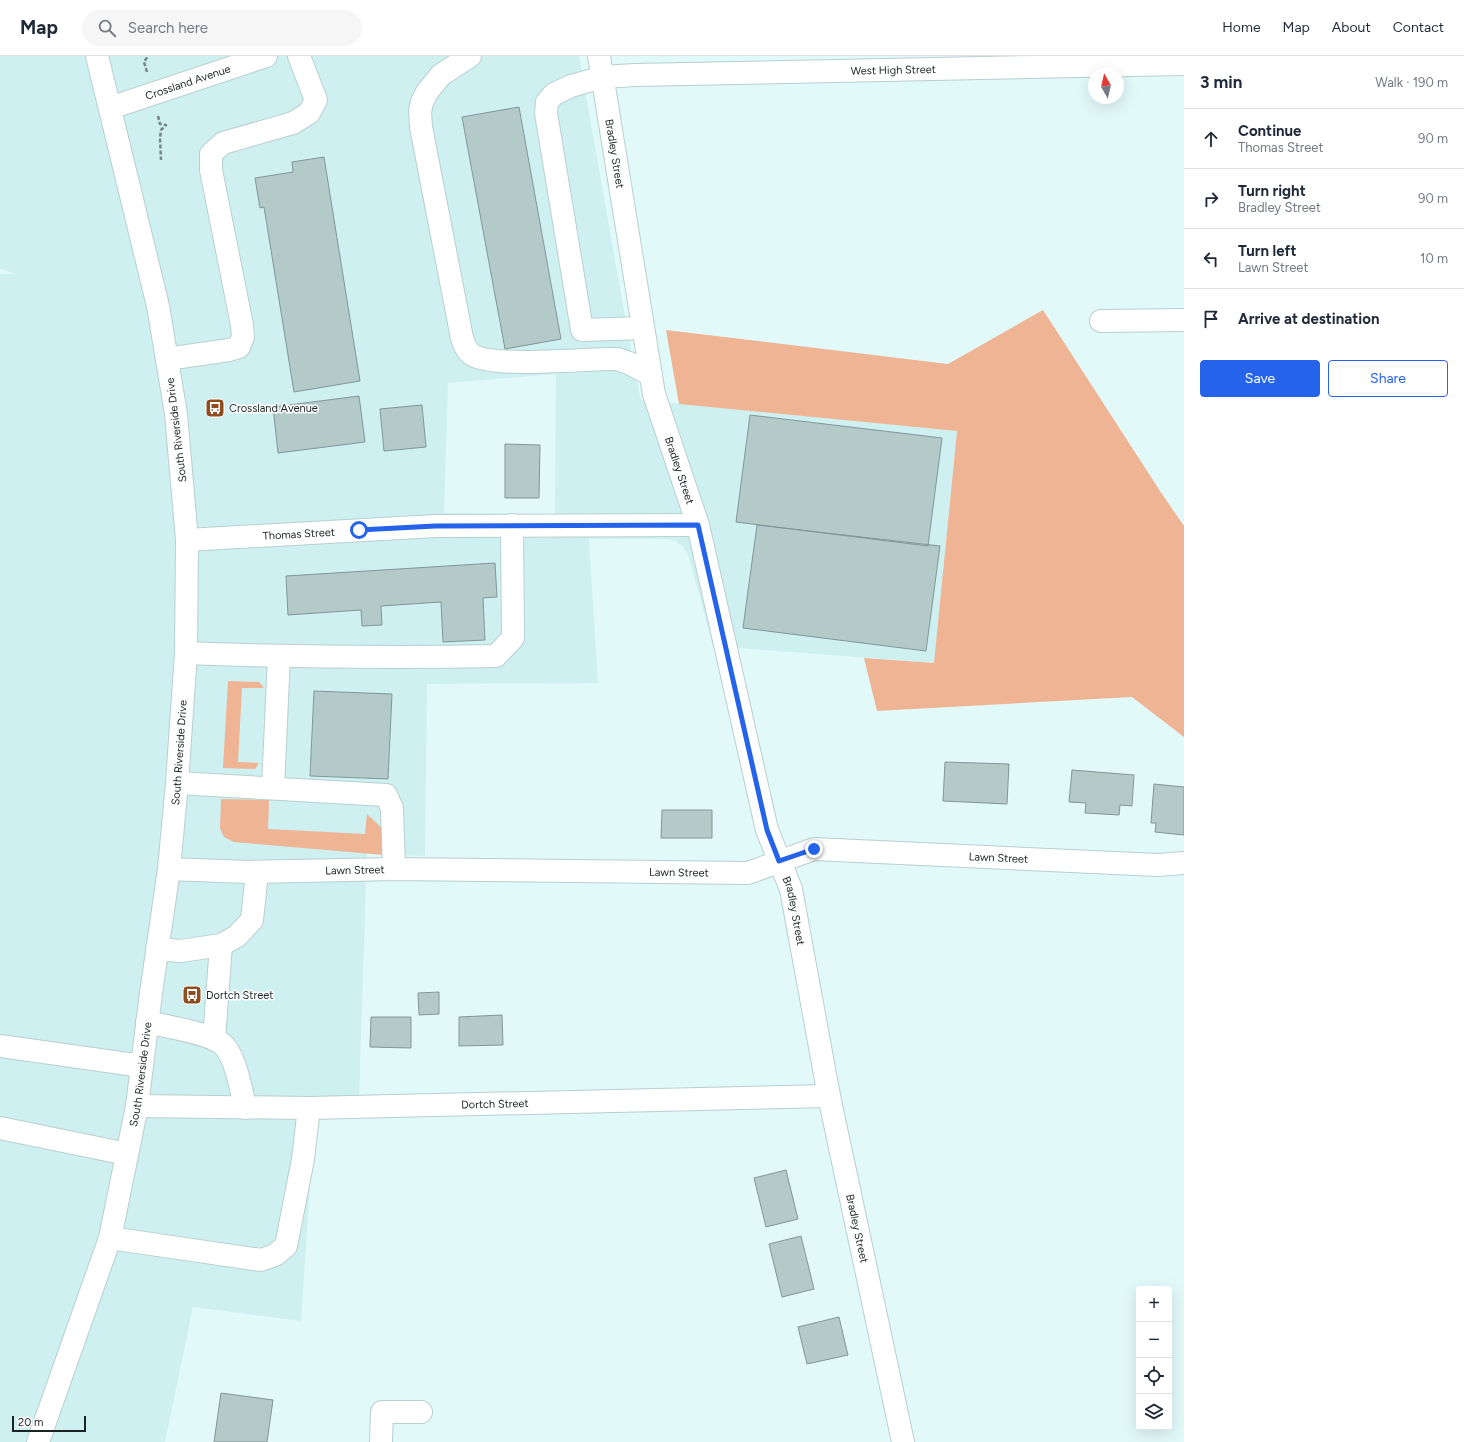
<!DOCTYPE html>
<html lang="en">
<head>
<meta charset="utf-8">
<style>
  :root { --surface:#fff; --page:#f6f6f7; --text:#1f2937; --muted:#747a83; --line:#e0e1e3; --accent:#2563eb }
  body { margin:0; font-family:Figtree,sans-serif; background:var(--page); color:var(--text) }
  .controls { position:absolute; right:12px; bottom:12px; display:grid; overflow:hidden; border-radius:4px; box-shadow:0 4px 16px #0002 }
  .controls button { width:36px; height:36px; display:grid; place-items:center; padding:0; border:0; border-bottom:1px solid var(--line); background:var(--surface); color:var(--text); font:20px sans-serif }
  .compass { position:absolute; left:1088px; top:12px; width:36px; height:36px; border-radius:50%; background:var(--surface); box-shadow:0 4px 16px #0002; rotate:352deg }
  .scale { position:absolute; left:12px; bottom:10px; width:74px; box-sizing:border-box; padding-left:4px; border:2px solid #1b2323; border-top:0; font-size:11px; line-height:14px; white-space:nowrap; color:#1b2323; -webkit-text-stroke:3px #fff; paint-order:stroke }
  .stop { position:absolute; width:12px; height:12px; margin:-9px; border:3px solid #2563eb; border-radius:50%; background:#fff }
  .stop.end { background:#2563eb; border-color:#fff; box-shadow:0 1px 4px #0008 }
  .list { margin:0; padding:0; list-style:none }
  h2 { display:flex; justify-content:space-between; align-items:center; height:52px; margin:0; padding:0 16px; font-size:17px }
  h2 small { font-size:13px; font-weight:400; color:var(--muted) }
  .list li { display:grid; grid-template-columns:26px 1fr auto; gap:12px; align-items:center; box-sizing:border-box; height:60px; padding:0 16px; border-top:1px solid var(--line) }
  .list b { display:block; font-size:15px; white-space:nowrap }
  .list p { margin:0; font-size:13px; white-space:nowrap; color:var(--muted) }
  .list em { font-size:13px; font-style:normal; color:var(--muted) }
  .actions { display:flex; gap:8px; padding:12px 16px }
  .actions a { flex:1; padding:9px 0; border:1px solid var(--accent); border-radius:4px; text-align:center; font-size:14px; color:var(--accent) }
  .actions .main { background:var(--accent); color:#fff }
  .icon { flex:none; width:22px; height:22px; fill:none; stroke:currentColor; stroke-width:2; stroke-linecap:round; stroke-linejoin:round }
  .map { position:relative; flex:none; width:1184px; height:1386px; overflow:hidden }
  header { display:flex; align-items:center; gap:24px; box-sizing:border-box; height:56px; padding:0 20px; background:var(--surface); border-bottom:1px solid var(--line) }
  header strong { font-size:19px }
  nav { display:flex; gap:22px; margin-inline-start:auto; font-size:14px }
  .search { width:280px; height:36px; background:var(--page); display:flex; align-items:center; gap:10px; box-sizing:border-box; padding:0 14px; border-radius:22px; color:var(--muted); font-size:15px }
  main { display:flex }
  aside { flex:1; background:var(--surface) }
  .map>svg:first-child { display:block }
</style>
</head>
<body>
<header>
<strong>Map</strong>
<div class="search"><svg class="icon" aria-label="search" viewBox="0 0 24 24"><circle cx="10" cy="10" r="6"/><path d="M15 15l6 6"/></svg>Search here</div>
<nav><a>Home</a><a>Map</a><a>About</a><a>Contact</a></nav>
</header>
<main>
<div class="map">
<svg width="1184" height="1386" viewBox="0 0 1184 1386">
  <rect width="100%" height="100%" fill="#e2f9f9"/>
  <!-- built -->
  <path fill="#cff0f0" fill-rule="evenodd" d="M0,0H579L634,311L641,344L957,375L934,607L713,590L688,498L682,490L674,484L663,483H589L598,627L427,628L425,800L367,798L359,1042L316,1043L301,1265L193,1251L165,1386H0V218H14L0,212ZM556,318L555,458L444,457L448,327Z"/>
  <!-- green -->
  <path fill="#efb493" d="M1043,254L1160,435L1184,470V681L1132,641L877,655L864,602L934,607L957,375L679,348L666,274L948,308Z
    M228,625L259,626L264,632H242L238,706L259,707L255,713L223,712Z
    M221,743L269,744L268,773L365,778L367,758L386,776L384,799L234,786L224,781L220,772Z"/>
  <!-- building -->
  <path fill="#b3cac9" stroke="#819797" d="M519,51L561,283L505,293L462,61Z
    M324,101L360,325L294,336L264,151L260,152L255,122L293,116L292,106Z
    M359,340L365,386L278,397L273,351Z
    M422,349L426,391L384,395L380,353Z
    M750,359L942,382L928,490L736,466Z
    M505,388L540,389L539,442H505Z
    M757,469L940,490L926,595L743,572Z
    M495,507L497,541L483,542L485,584L443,586L441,546L381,550L382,569L362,570L361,554L288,559L286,520Z
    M314,635L392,638L388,723L310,720Z
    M945,706L1009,708L1007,748L943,745Z
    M1072,714L1134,719L1132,750L1120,749L1119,759L1085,757L1086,747L1069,746Z
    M1154,728L1184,731V779L1155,776L1156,767H1151Z
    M662,754H712V782H661Z
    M439,936V958L419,959L418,937Z
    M502,959L503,989L459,990V961Z
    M371,961H411V992L370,991Z
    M786,1114L798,1163L766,1171L754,1122Z
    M801,1180L814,1233L782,1241L769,1188Z
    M839,1261L848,1299L807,1308L798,1271Z
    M221,1337L273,1344L267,1386H214Z"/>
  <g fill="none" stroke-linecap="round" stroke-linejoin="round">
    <!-- minor casing -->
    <g stroke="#b9cfcf" stroke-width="24">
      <g id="minor">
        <path d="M470,0L441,19L427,36L422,46L420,56L421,71L462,282C464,288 466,294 471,298C491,313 588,302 617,303L629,307L651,319"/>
        <path id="s1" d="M599,0L654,338L698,469L767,774L791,833L829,1040L903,1386"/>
        <path d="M1101,265L1184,264"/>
        <path id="s2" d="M643,272L582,274L546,57L547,46L554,38L571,30L603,21L635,19L1184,8"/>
        <path d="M167,303L229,294L239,291L243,281L242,269L211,114V98L223,87L293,67L309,57L316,44L299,0"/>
        <path id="s3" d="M187,484L435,470L698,469"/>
        <path d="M186,597C290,601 393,602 496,600L513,582L512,469"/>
        <path d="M177,727L386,739L392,752L394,813"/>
        <path d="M273,732L279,600"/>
        <path id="s4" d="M169,813L248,816L394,813L748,817L814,793L1158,809L1184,807"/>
        <path d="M157,893L181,895L221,889L237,880L252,864L257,816"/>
        <path d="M147,966C168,971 204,976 221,987C235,997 242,1036 245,1052"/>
        <path d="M214,983L221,889"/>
        <path d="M0,990L142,1010"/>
        <path id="s5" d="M137,1050L309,1052L829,1040"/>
        <path d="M0,1072L127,1098"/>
        <path d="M110,1182L261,1204L275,1199L286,1190L303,1103L309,1052"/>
        <path d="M381,1386L382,1356H421"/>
      </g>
    </g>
    <!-- major casing -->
    <g stroke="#b9cfcf" stroke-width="24">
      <g id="major">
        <path id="s6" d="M110,52L266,0"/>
      </g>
    </g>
    <!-- highway casing -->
    <g stroke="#b9cfcf" stroke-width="24">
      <g id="highway">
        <path id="s7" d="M38,1386L110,1182L137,1050L151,937L169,813L177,727L186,597L187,484L176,358L158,250L97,0"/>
      </g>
    </g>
    <!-- path -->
    <path stroke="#778686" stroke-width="2.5" stroke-dasharray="4 2" stroke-linecap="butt" d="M147,16L144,6L148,0
      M158,60L160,68L166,69L161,74L160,82L161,104"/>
    <!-- minor -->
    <use href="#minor" stroke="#fff" stroke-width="22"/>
    <!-- major -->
    <use href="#major" stroke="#fff" stroke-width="22"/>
    <!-- highway -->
    <use href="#highway" stroke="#fff" stroke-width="22"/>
  </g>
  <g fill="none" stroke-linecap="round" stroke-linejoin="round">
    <!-- route -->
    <path stroke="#2563eb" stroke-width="5" d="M359,474L435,470L698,469L767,774L779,805L814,793"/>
  </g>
  <!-- icons -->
  <defs>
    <g id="bus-square" transform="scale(1)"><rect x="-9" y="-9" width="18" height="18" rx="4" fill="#904c1e" stroke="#fff"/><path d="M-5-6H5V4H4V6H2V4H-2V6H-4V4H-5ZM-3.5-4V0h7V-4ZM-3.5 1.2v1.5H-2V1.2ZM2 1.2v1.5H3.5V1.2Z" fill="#fff"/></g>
  </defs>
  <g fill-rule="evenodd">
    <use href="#bus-square" x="215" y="352"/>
    <use href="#bus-square" x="192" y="939"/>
  </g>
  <g text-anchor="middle" stroke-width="3" stroke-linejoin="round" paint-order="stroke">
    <!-- street labels -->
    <g font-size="11" fill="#1b2323" stroke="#fff">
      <text dy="4" stroke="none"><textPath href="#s2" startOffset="645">West High Street</textPath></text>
      <text dy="4" stroke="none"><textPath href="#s6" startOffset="82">Crossland Avenue</textPath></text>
      <text dy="4" stroke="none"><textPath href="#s1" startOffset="99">Bradley Street</textPath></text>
      <text transform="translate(176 374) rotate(-97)" y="4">South Riverside Drive</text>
      <text dy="4" stroke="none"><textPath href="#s1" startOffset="423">Bradley Street</textPath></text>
      <text dy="4" stroke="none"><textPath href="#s3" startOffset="112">Thomas Street</textPath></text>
      <text dy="4" stroke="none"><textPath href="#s7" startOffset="707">South Riverside Drive</textPath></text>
      <text dy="4" stroke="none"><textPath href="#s4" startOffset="834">Lawn Street</textPath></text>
      <text dy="4" stroke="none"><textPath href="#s4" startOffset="186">Lawn Street</textPath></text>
      <text dy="4" stroke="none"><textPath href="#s4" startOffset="510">Lawn Street</textPath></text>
      <text dy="4" stroke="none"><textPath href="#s1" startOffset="879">Bradley Street</textPath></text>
      <text dy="4" stroke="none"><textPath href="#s7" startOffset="383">South Riverside Drive</textPath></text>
      <text dy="4" stroke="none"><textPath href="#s5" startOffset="358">Dortch Street</textPath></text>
      <text dy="4" stroke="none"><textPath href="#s1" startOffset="1203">Bradley Street</textPath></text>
    </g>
    <!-- poi labels -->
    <g font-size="11" fill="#1b2323" stroke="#fff" text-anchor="start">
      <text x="229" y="356">Crossland Avenue</text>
      <text x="206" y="943">Dortch Street</text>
    </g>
  </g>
</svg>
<div class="controls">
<button>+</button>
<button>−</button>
<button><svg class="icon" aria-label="locate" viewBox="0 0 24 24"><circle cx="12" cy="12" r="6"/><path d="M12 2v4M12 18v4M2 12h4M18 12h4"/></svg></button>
<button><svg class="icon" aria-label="layers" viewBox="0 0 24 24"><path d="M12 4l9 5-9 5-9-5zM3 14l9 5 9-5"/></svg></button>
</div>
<svg class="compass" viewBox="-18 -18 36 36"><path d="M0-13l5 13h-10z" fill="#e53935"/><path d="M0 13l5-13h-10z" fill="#747a83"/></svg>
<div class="scale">20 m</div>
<div class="stop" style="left:359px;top:474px"></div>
<div class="stop end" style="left:814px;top:793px"></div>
</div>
<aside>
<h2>3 min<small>Walk · 190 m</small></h2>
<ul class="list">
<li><svg class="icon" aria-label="ahead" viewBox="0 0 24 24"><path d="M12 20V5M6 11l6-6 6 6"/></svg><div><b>Continue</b><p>Thomas Street</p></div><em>90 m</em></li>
<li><svg class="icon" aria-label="right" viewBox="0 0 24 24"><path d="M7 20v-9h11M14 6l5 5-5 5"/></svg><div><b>Turn right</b><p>Bradley Street</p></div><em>90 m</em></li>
<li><svg class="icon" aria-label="left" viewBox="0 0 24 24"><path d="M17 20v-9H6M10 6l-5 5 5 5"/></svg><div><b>Turn left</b><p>Lawn Street</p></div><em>10 m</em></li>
<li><svg class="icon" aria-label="arrive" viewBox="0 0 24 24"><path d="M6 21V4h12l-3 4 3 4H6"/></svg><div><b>Arrive at destination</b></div></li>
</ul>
<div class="actions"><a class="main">Save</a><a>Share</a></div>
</aside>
</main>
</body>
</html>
